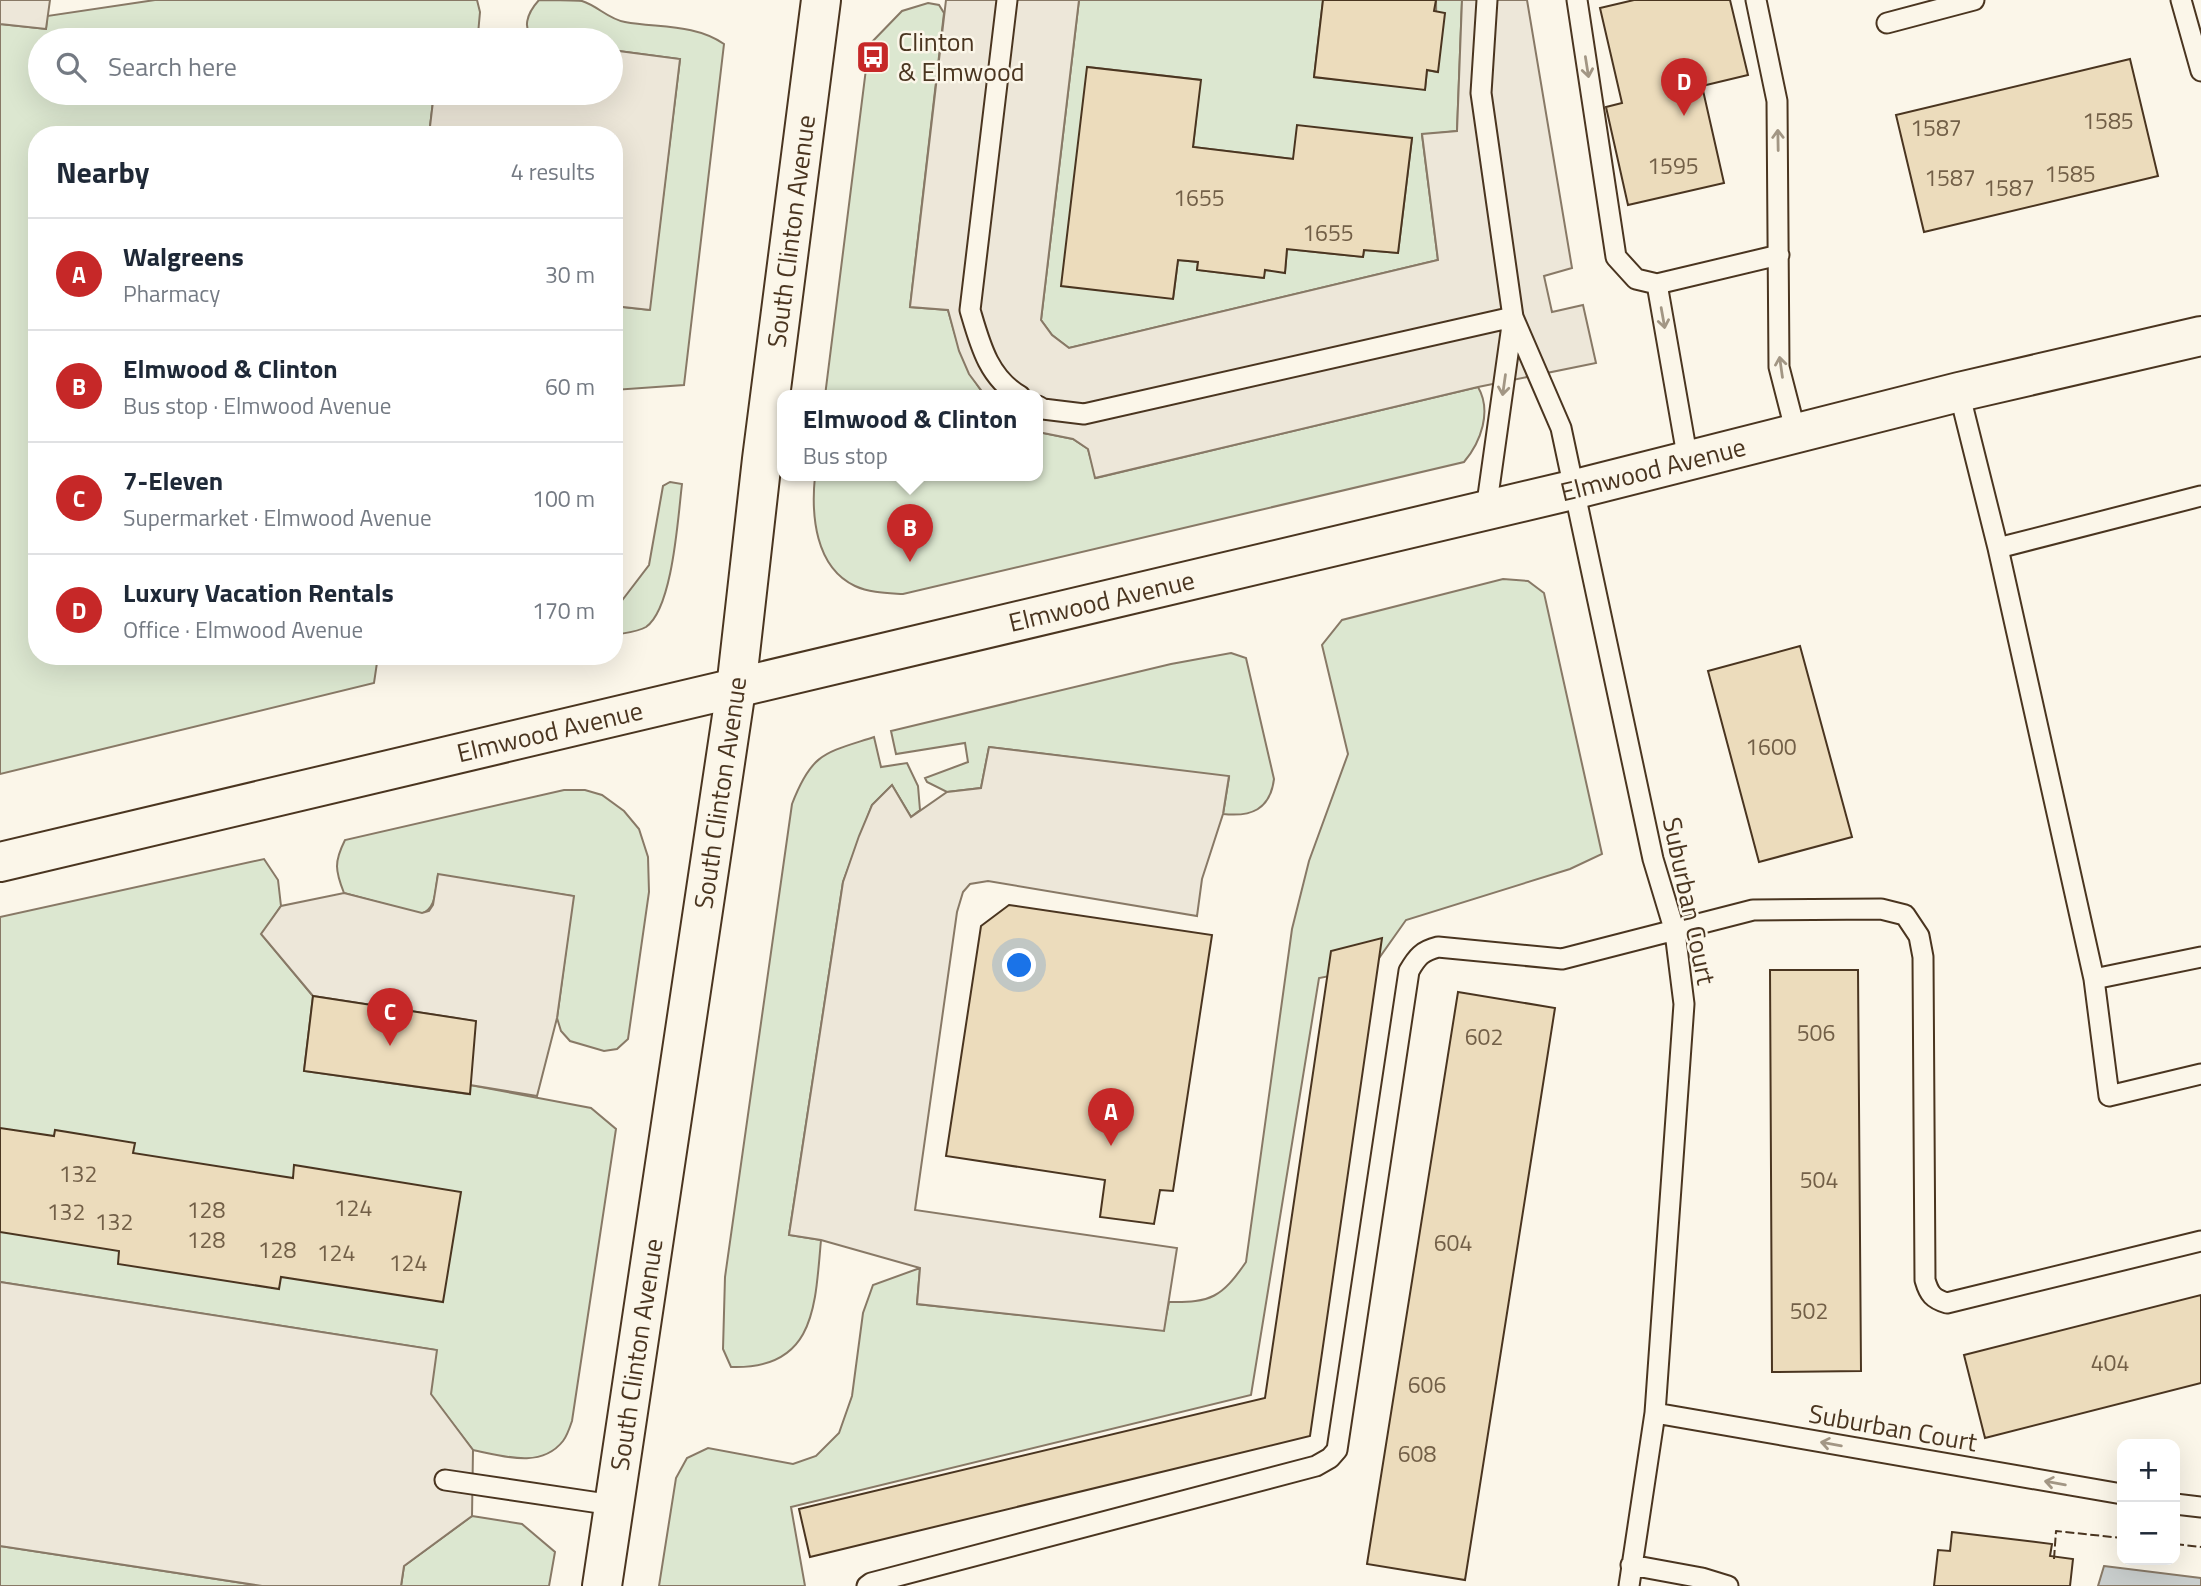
<!DOCTYPE html>
<html lang="en">
<head>
<meta charset="utf-8">
<style>
  :root { --surface:#fff; --page:#f6f6f7; --text:#1f2937; --muted:#747a83; --line:#e0e1e3; --accent:#c62828 }
  body { margin:0; font-family:"Titillium Web",sans-serif; background:var(--page); color:var(--text) }
  .controls { position:absolute; right:21px; bottom:21px; display:grid; overflow:hidden; border-radius:14px; box-shadow:0 7px 28px #0002 }
  .controls button { width:63px; height:63px; display:grid; place-items:center; padding:0; border:0; border-bottom:2px solid var(--line); background:var(--surface); color:var(--text); font:35px sans-serif }
  .you { position:absolute; left:1020px; top:966px; width:24px; height:24px; margin:-18px; border:5px solid #fff; border-radius:50%; background:#1a73e8; box-shadow:0 0 0 10px #1a73e833 }
  .badge { display:grid; place-items:center; width:46px; height:46px; border-radius:50%; background:var(--accent); color:#fff; font-size:23px; font-weight:700 }
  .pin { position:absolute; translate:-50% -58px; filter:drop-shadow(0 2px 4px #0008) }
  .pin::after { content:''; position:absolute; top:37px; width:24px; height:21px; background:inherit; clip-path:polygon(0 0,100% 0,50% 100%) }
  .popup { position:absolute; left:777px; top:390px; width:266px; height:91px; box-sizing:border-box; display:grid; place-content:center; border-radius:14px; background:var(--surface); filter:drop-shadow(0 2px 5px #0005); font-size:23px; white-space:nowrap; color:var(--muted) }
  .popup b { font-size:26px; color:var(--text) }
  .popup::after { content:''; position:absolute; left:50%; top:100%; margin-left:-14px; border:14px solid transparent; border-top-color:var(--surface) }
  .list { margin:0; padding:0; list-style:none }
  h2 { display:flex; justify-content:space-between; align-items:center; height:91px; margin:0; padding:0 28px; font-size:30px }
  h2 small { font-size:23px; font-weight:400; color:var(--muted) }
  .list li { display:grid; grid-template-columns:46px 1fr auto; gap:21px; align-items:center; box-sizing:border-box; height:112px; padding:0 28px; border-top:2px solid var(--line) }
  .list b { display:block; font-size:26px; white-space:nowrap }
  .list p { margin:0; font-size:23px; white-space:nowrap; color:var(--muted) }
  .list em { font-size:23px; font-style:normal; color:var(--muted) }
  .icon { flex:none; width:38px; height:38px; fill:none; stroke:currentColor; stroke-width:2; stroke-linecap:round; stroke-linejoin:round }
  .map { position:relative; flex:none; width:2201px; height:1586px; overflow:hidden }
  .search { position:absolute; background:var(--surface); box-shadow:0 7px 28px #0002; left:28px; top:28px; width:595px; height:77px; display:flex; align-items:center; gap:18px; box-sizing:border-box; padding:0 24px; border-radius:38px; color:var(--muted); font-size:26px }
  .panel { position:absolute; background:var(--surface); box-shadow:0 7px 28px #0002; left:28px; top:126px; width:595px; height:539px; border-radius:28px }
  .map>svg:first-child { display:block }
</style>
</head>
<body>
<div class="map">
<svg width="2201" height="1586" viewBox="0 0 2201 1586">
  <rect width="100%" height="100%" fill="#fbf6e9"/>
  <!-- green -->
  <path fill="#dce7d0" stroke="#887966" stroke-width="2" fill-rule="evenodd" d="M155,0H477L480,12L478,34L442,30L440,40H40V93H434L429,135H37V656H378L374,683L0,774V24L46,29L47,16Z
    M539,0C551,0 571,0 582,1C598,6 608,19 625,22C659,28 695,24 724,44L684,385L614,390V306L649,310L680,59L611,50V40H538C519,31 528,12 539,0Z
    M1079,0H1323L1314,77L1425,89L1427,70L1437,72L1436,0H1462L1457,131L1422,135L1438,260L1069,348L1052,335L1041,320ZM1088,67L1200,80L1193,147L1293,159L1412,138L1398,253L1364,250L1363,257L1287,249L1285,272L1265,270L1263,278L1197,270L1198,262L1178,260L1173,299Z
    M928,3L939,5L944,13L910,307L948,310C958,346 963,366 985,396H825L869,45L902,11Z
    M1478,387C1492,411 1481,442 1464,462L903,594C887,593 870,593 855,586C815,567 811,515 815,476H1038V432L1073,439L1088,449L1096,478Z
    M670,482L682,484C678,516 673,608 646,627C638,632 624,633 614,635V611L649,565L663,486Z
    M1503,579L1528,581L1544,593L1602,854L1570,869L1406,920L1372,968L1319,978L1251,1395L791,1507L805,1586H659L676,1478L687,1458L708,1448L793,1464L816,1456L839,1433L852,1396L863,1313L873,1285L920,1268L917,1304L1163,1330L1169,1302C1211,1303 1222,1297 1246,1262L1292,929L1309,861L1348,754L1322,645L1342,620Z
    M1231,653L1246,658L1274,779C1270,810 1251,817 1223,814L1229,777L989,747L981,788L947,792L927,782L925,778L968,762L965,743L896,754L891,731L1171,664Z
    M874,737L881,767L907,763L918,786L920,810L911,817L892,785L872,805L843,882L789,1235L821,1240C815,1305 816,1370 731,1367L723,1349L725,1277L792,804C812,752 825,753 874,737Z
    M564,790H585L602,795L624,811L639,829L648,857L649,892L628,1039L617,1049L604,1051L570,1041L561,1031L557,1018L573,896L438,875C435,890 437,908 421,914L344,893C335,870 334,862 345,840Z
    M264,859L278,880L281,906L262,935L313,996L304,1071L469,1094L470,1085L591,1108L616,1129L572,1421C570,1427 567,1436 563,1441C541,1469 503,1456 473,1450L430,1394L436,1350L0,1282V917Z
    M472,1516L522,1524L555,1552L549,1586H401L404,1566Z
    M0,1546L262,1586H0Z"/>
  <!-- parking -->
  <path fill="#ede7d9" stroke="#887966" stroke-width="2" d="M0,0H50L46,29L0,24Z
    M946,0H1079L1041,320L1052,335L1069,348L1438,260L1422,134L1457,131L1462,0H1527L1572,268L1544,276L1552,312L1583,305L1596,363L1478,387L1095,478L1088,449L1073,439L1038,432V396L984,394L969,374L959,351L948,310L910,307Z
    M441,30L478,34L531,40H440Z
    M611,50L680,59L650,310L614,306V135H429L434,93H611Z
    M989,747L1229,776L1223,814L1202,879L1197,916L988,881L970,884L963,892L957,912L915,1210L1177,1248L1164,1331L917,1304L920,1268L821,1240L789,1235L843,882L859,836L872,805L892,785L911,817L947,792L981,788Z
    M438,874L574,896L557,1018L537,1096L470,1085L475,1021L313,996L261,934L281,906L344,893L422,913L429,911L433,905Z
    M0,1282L437,1350L431,1394L473,1450L472,1516L404,1566L401,1586H262L0,1546Z"/>
  <!-- water -->
  <path fill="#c9cecd" stroke="#887966" stroke-width="2" d="M2104,1566L2201,1578V1586H2098Z"/>
  <!-- building -->
  <path fill="#ecdcbc" stroke="#4a3520" stroke-width="2" d="M1323,0H1436L1434,11L1445,13L1438,72L1427,70L1425,90L1314,77Z
    M1634,0H1730L1748,75L1702,86L1724,183L1628,205L1606,107L1622,103L1600,8Z
    M2130,59L2158,176L1924,232L1896,115Z
    M1087,67L1201,80L1193,147L1293,159L1297,125L1412,138L1398,253L1364,250L1363,257L1287,249L1285,273L1265,270L1264,278L1197,270L1198,262L1178,260L1173,299L1061,286Z
    M1800,646L1852,837L1759,862L1708,671Z
    M1009,905L1212,935L1173,1191L1160,1190L1154,1224L1100,1217L1105,1180L946,1156L981,926Z
    M1382,938L1310,1436L810,1557L799,1509L1265,1398L1331,951Z
    M1770,970H1858L1861,1371L1772,1372Z
    M1458,992L1555,1008L1465,1580L1367,1564Z
    M313,996L476,1021L470,1094L304,1071Z
    M0,1128L54,1136L55,1130L135,1143L133,1153L293,1178L294,1165L461,1192L443,1302L281,1277L279,1289L118,1264L119,1251L0,1232Z
    M2201,1295V1383L1985,1438L1964,1355Z
    M1952,1532L2052,1544L2050,1556L2073,1559L2070,1586H1934L1938,1550L1950,1551Z"/>
  <g fill="none" stroke-linecap="round" stroke-linejoin="round">
    <!-- service casing -->
    <g stroke="#4a3520" stroke-width="23">
      <path id="service" d="M1007,0L970,310C980,344 988,377 1020,396
        M1487,0L1481,93L1513,317L1561,428L1653,859L1675,932L1684,1004L1655,1413L1629,1586
        M1577,0L1616,257L1636,279L1657,284L1688,461
        M1756,0L1777,101L1779,367L1796,433
        M2181,0L2201,71
        M1887,23L1974,0
        M1657,284L1779,255
        M1959,392L1998,548L2201,496
        M1038,406L1043,409L1084,414L1513,317
        M1486,510L1513,318
        M1998,548L2094,979L2109,1096L2201,1074
        M2094,979L2201,957
        M1655,1413L2122,1494
        M445,1480L613,1505
        M2175,1504L2201,1507
        M1631,1565L1702,1578L1728,1586
        M867,1586L871,1583L1316,1466L1330,1458L1337,1450L1409,971C1417,957 1422,951 1438,947L1562,959L1753,910L1881,909L1905,915L1919,936L1923,957L1925,1280C1929,1294 1933,1299 1947,1303L2201,1241"/>
    </g>
    <!-- tertiary casing -->
    <g stroke="#4a3520" stroke-width="42">
      <g id="tertiary">
        <path id="s1" d="M602,1586L736,689L762,459L821,0"/>
      </g>
    </g>
    <!-- primary casing -->
    <g stroke="#4a3520" stroke-width="42">
      <g id="primary">
        <path id="s2" d="M0,862L1572,490L1959,392L2201,336"/>
      </g>
    </g>
    <!-- service -->
    <use href="#service" stroke="#fbf6e9" stroke-width="19"/>
    <!-- tertiary -->
    <use href="#tertiary" stroke="#fbf6e9" stroke-width="38"/>
    <!-- primary -->
    <use href="#primary" stroke="#fbf6e9" stroke-width="38"/>
    <!-- fence -->
    <path stroke="#4a3520" stroke-width="2" stroke-dasharray="9 3.5" stroke-linecap="butt" d="M2175,1544L2201,1547
      M2054,1559L2056,1531L2122,1538"/>
  </g>
  <!-- one-way arrows -->
  <defs><path id="oneway-shaft" d="M-6 0H5M1.5-3L5.5 0L1.5 3" fill="none" stroke-width="1.6" stroke-linecap="round" stroke-linejoin="round" transform="scale(1.75)"/></defs>
  <g stroke="#a29684">
    <use href="#oneway-shaft" transform="translate(1587 67) rotate(81)"/>
    <use href="#oneway-shaft" transform="translate(1778 140) rotate(-91)"/>
    <use href="#oneway-shaft" transform="translate(1663 318) rotate(80)"/>
    <use href="#oneway-shaft" transform="translate(1781 367) rotate(-98)"/>
    <use href="#oneway-shaft" transform="translate(1504 385) rotate(98)"/>
    <use href="#oneway-shaft" transform="translate(1831 1444) rotate(-170)"/>
    <use href="#oneway-shaft" transform="translate(2055 1483) rotate(-170)"/>
  </g>
  <!-- icons -->
  <defs>
    <g id="bus-square" transform="scale(1.75)"><rect x="-9" y="-9" width="18" height="18" rx="4" fill="#c62828" stroke="#fbf6e9"/><path d="M-5-6H5V4H4V6H2V4H-2V6H-4V4H-5ZM-3.5-4V0h7V-4ZM-3.5 1.2v1.5H-2V1.2ZM2 1.2v1.5H3.5V1.2Z" fill="#fff"/></g>
  </defs>
  <g fill-rule="evenodd">
    <use href="#bus-square" x="873" y="57"/>
  </g>
  <g text-anchor="middle" stroke-width="5" stroke-linejoin="round" paint-order="stroke">
    <!-- number labels -->
    <g font-size="23" fill="#725f47">
      <text x="2108" y="129">1585</text>
      <text x="1936" y="136">1587</text>
      <text x="1673" y="174">1595</text>
      <text x="2070" y="182">1585</text>
      <text x="1950" y="186">1587</text>
      <text x="2009" y="196">1587</text>
      <text x="1199" y="206">1655</text>
      <text x="1328" y="241">1655</text>
      <text x="1771" y="755">1600</text>
      <text x="1816" y="1041">506</text>
      <text x="1484" y="1045">602</text>
      <text x="78" y="1182">132</text>
      <text x="1819" y="1188">504</text>
      <text x="353" y="1216">124</text>
      <text x="206" y="1218">128</text>
      <text x="66" y="1220">132</text>
      <text x="114" y="1230">132</text>
      <text x="206" y="1248">128</text>
      <text x="1453" y="1251">604</text>
      <text x="277" y="1258">128</text>
      <text x="336" y="1261">124</text>
      <text x="408" y="1271">124</text>
      <text x="1809" y="1319">502</text>
      <text x="2110" y="1371">404</text>
      <text x="1427" y="1393">606</text>
      <text x="1417" y="1462">608</text>
    </g>
    <!-- poi labels -->
    <g font-size="26" fill="#4a3520" stroke="#fbf6e9" text-anchor="start">
      <text x="898" y="51">Clinton<tspan x="898" dy="30">&amp; Elmwood</tspan></text>
    </g>
    <!-- street labels -->
    <g font-size="26" fill="#4a3520" stroke="#fbf6e9">
      <text dy="9" stroke="none"><textPath href="#s1" startOffset="1368">South Clinton Avenue</textPath></text>
      <text dy="9" stroke="none"><textPath href="#s2" startOffset="1699">Elmwood Avenue</textPath></text>
      <text dy="9" stroke="none"><textPath href="#s2" startOffset="1132">Elmwood Avenue</textPath></text>
      <text dy="9" stroke="none"><textPath href="#s2" startOffset="565">Elmwood Avenue</textPath></text>
      <text dy="9" stroke="none"><textPath href="#s1" startOffset="802">South Clinton Avenue</textPath></text>
      <text transform="translate(1689 901) rotate(78)" y="9">Suburban Court</text>
      <text dy="9" stroke="none"><textPath href="#s1" startOffset="234">South Clinton Avenue</textPath></text>
      <text transform="translate(1893 1428) rotate(10)" y="9">Suburban Court</text>
    </g>
  </g>
</svg>
<div class="controls">
<button>+</button>
<button>−</button>
</div>
<div class="you"></div>
<div class="pin badge" style="left:1111px;top:1146px">A</div>
<div class="pin badge" style="left:910px;top:562px">B</div>
<div class="popup"><b>Elmwood &amp; Clinton</b>Bus stop</div>
<div class="pin badge" style="left:390px;top:1046px">C</div>
<div class="pin badge" style="left:1684px;top:116px">D</div>
<div class="search"><svg class="icon" aria-label="search" viewBox="0 0 24 24"><circle cx="10" cy="10" r="6"/><path d="M15 15l6 6"/></svg>Search here</div>
<section class="panel">
<h2>Nearby<small>4 results</small></h2>
<ul class="list">
<li><span class="badge">A</span><div><b>Walgreens</b><p>Pharmacy</p></div><em>30 m</em></li>
<li><span class="badge">B</span><div><b>Elmwood &amp; Clinton</b><p>Bus stop · Elmwood Avenue</p></div><em>60 m</em></li>
<li><span class="badge">C</span><div><b>7-Eleven</b><p>Supermarket · Elmwood Avenue</p></div><em>100 m</em></li>
<li><span class="badge">D</span><div><b>Luxury Vacation Rentals</b><p>Office · Elmwood Avenue</p></div><em>170 m</em></li>
</ul>
</section>
</div>
</body>
</html>
